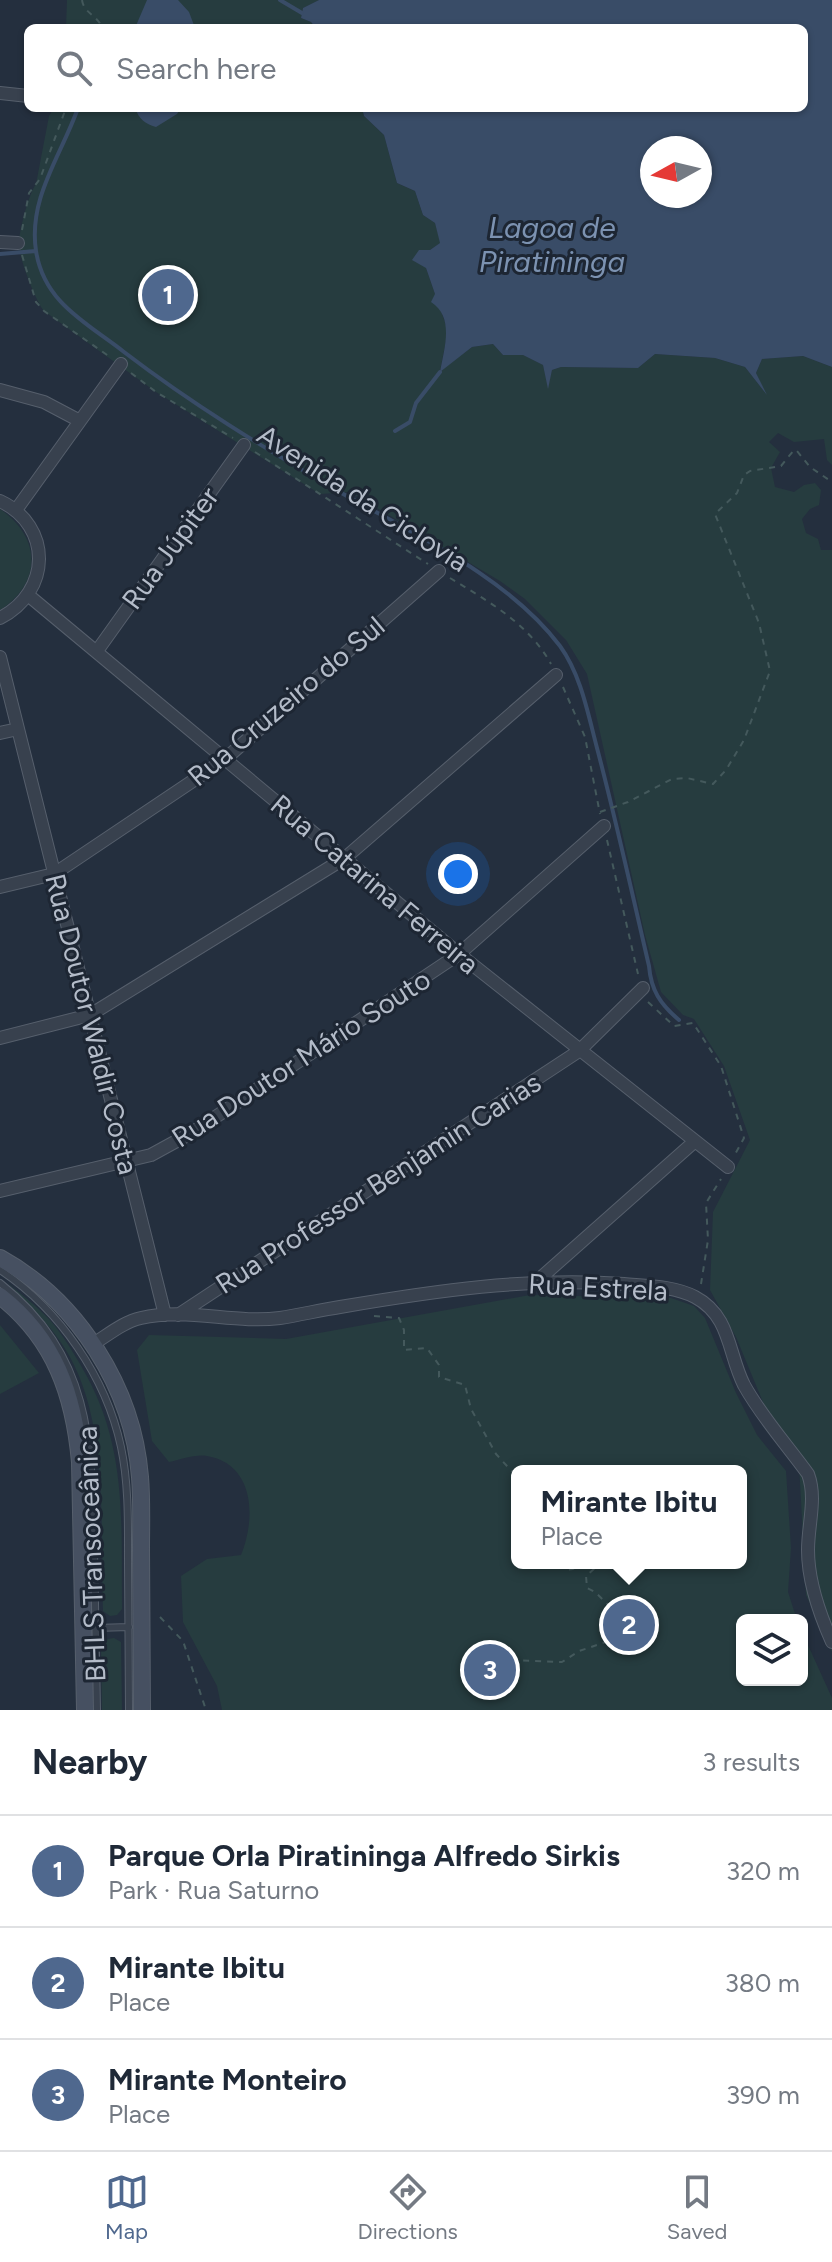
<!DOCTYPE html>
<html lang="en">
<head>
<meta charset="utf-8">
<style>
  :root { --surface:#fff; --page:#f2f2f3; --text:#1f2937; --muted:#747a83; --line:#e0e1e3; --accent:#4f688e }
  body { margin:0; font-family:Figtree,sans-serif; background:var(--page); color:var(--text) }
  .controls { position:absolute; right:24px; bottom:24px; display:grid; overflow:hidden; border-radius:12px; box-shadow:0 2px 6px #0004 }
  .controls button { width:72px; height:72px; display:grid; place-items:center; padding:0; border:0; border-bottom:2px solid var(--line); background:var(--surface); color:var(--text); font:40px sans-serif }
  .compass { position:absolute; left:640px; top:136px; width:72px; height:72px; border-radius:50%; background:var(--surface); box-shadow:0 2px 6px #0004; rotate:262deg }
  .you { position:absolute; left:458px; top:874px; width:28px; height:28px; margin:-20px; border:6px solid #fff; border-radius:50%; background:#1a73e8; box-shadow:0 0 0 12px #1a73e833 }
  .badge { display:grid; place-items:center; width:52px; height:52px; border-radius:50%; background:var(--accent); color:#fff; font-size:26px; font-weight:700 }
  .pin { position:absolute; translate:-50% -50%; border:4px solid #fff; box-shadow:0 2px 8px #0006 }
  .popup { position:absolute; left:511px; top:1465px; width:236px; height:104px; box-sizing:border-box; display:grid; place-content:center; border-radius:12px; background:var(--surface); filter:drop-shadow(0 2px 6px #0005); font-size:26px; white-space:nowrap; color:var(--muted) }
  .popup b { font-size:30px; color:var(--text) }
  .popup::after { content:''; position:absolute; left:50%; top:100%; margin-left:-16px; border:16px solid transparent; border-top-color:var(--surface) }
  .list { margin:0; padding:0; list-style:none }
  h2 { display:flex; justify-content:space-between; align-items:center; height:104px; margin:0; padding:0 32px; font-size:34px }
  h2 small { font-size:26px; font-weight:400; color:var(--muted) }
  .list li { display:grid; grid-template-columns:52px 1fr auto; gap:24px; align-items:center; box-sizing:border-box; height:112px; padding:0 32px; border-top:2px solid var(--line) }
  .list b { display:block; font-size:30px; white-space:nowrap }
  .list p { margin:0; font-size:26px; white-space:nowrap; color:var(--muted) }
  .list em { font-size:26px; font-style:normal; color:var(--muted) }
  .icon { flex:none; width:44px; height:44px; fill:none; stroke:currentColor; stroke-width:2; stroke-linecap:round; stroke-linejoin:round }
  .map { position:relative; flex:none; width:832px; height:1710px; overflow:hidden }
  .search { position:absolute; background:var(--surface); box-shadow:0 2px 6px #0004; left:24px; right:24px; top:24px; height:88px; display:flex; align-items:center; gap:20px; box-sizing:border-box; padding:0 28px; border-radius:12px; color:var(--muted); font-size:30px }
  .sheet { height:440px; background:var(--surface) }
  nav { display:flex; justify-content:space-around; align-items:center; box-sizing:border-box; height:112px; border-top:2px solid var(--line); background:var(--surface); font-size:22px; color:var(--muted) }
  nav a { display:grid; justify-items:center; gap:4px }
  nav .on { color:var(--accent) }
  .map>svg:first-child { display:block }
</style>
</head>
<body>
<div class="map">
<svg width="832" height="1710" viewBox="0 0 832 1710">
  <rect width="100%" height="100%" fill="#242f3e"/>
  <!-- green -->
  <path fill="#263c3f" fill-rule="evenodd" d="M67,0H319L303,8L301,18L311,22L316,28H78L66,27Z
    M54,108H362L364,116L384,135L397,183L415,191L423,215L435,223L441,243L430,250L426,268L448,331L440,371L472,347L493,344L503,355H523L543,365L548,386L552,370L561,367L638,368L655,354L715,358L745,367L764,391L756,373L762,359L803,356L832,367V465L827,460L824,439L794,442L778,433L769,442L780,452L771,468L775,487L794,492L804,485L815,483L821,490L819,505L810,509L802,519L806,533L818,539L821,550H832V1652L806,1595L799,1463L775,1431L736,1337L710,1290L713,1212L750,1140L724,1066L694,1019L683,1015L661,992L645,935L587,674L566,640L525,599L500,581L350,492L320,494L156,392L44,311C36,302 19,258 19,245C18,234 29,193 36,184L49,116Z
    M0,509C41,537 43,582 0,610Z
    M7,1282C20,1294 36,1305 49,1319C61,1332 71,1349 80,1364C128,1444 121,1519 122,1609L117,1615L110,1616L103,1611C100,1529 110,1418 64,1347C48,1322 27,1303 7,1282Z
    M530,1295L671,1298L694,1306L705,1318L736,1393L757,1435L786,1471L791,1548L788,1592L797,1620H742V1680H802V1632L832,1698V1710H222L217,1686L183,1622L181,1576L207,1559L241,1555C256,1519 255,1464 207,1456C195,1454 180,1460 169,1462L152,1441L137,1350L149,1335L286,1339ZM517,1471H741V1563H517Z
    M0,1325L39,1373L0,1394Z
    M114,1638L121,1642L122,1710H102L101,1644L108,1639Z"/>
  <!-- water -->
  <path fill="#394c67" fill-rule="evenodd" d="M147,0H178L189,12L195,28H135Z
    M319,0H832V367L803,356L762,359L756,373L767,395L745,367L715,358L655,354L638,368L561,367L552,370L548,389L543,365L523,355H503L493,344L472,347L440,372C444,349 455,317 431,302L435,294L426,268L412,260L419,250H430L440,243L435,223L423,215L415,191L397,183L384,135L364,116L362,108H804V28H316L311,22L301,18L303,8ZM700,148V196H652V148Z
    M135,108H181L177,114L156,127C145,124 139,119 135,108Z"/>
  <g fill="none" stroke-linecap="round" stroke-linejoin="round">
    <!-- stream -->
    <path stroke="#394c67" stroke-width="4" d="M280,0L302,13
      M78,108C61,156 28,198 36,251C44,303 87,323 124,352C192,404 264,448 338,491C413,534 507,576 560,646C581,675 588,714 597,748C616,820 632,893 649,966C651,990 660,1004 679,1020
      M0,254L36,251
      M395,431L410,422L416,403L440,372"/>
    <!-- service casing -->
    <g stroke="#565f6c" stroke-width="8">
      <path id="service" d="M0,1270C60,1310 106,1377 121,1447C129,1485 128,1525 128,1563C128,1612 129,1661 129,1710
        M0,1283C92,1356 92,1443 94,1550C95,1603 96,1657 97,1710
        M96,1628L129,1627"/>
    </g>
    <!-- minor casing -->
    <g stroke="#565f6c" stroke-width="14">
      <path id="minor" d="M0,93L28,96
        M0,242L18,243
        M0,390L44,402L80,421
        M0,501C53,526 51,592 0,618
        M16,510L121,364
        M28,595L459,954L728,1167
        M97,651L244,445
        M0,657L165,1315
        M0,733L18,729
        M0,887L54,874L224,760L439,571
        M0,1038L90,1015L345,858L556,675
        M0,1191L151,1155L193,1132L459,954L604,826
        M536,1282L694,1142
        M178,1315L579,1051L643,988
        M93,1344C108,1335 123,1322 141,1318C186,1307 234,1324 280,1318C300,1315 320,1310 340,1307C434,1291 528,1277 624,1284C647,1286 674,1286 695,1297C731,1316 728,1354 744,1385C761,1416 787,1445 808,1474C817,1498 808,1524 808,1550C808,1581 819,1613 832,1642"/>
    </g>
    <!-- secondary casing -->
    <g stroke="#565f6c" stroke-width="18">
      <path id="secondary" d="M0,1258C78,1301 133,1388 140,1477C142,1501 141,1526 141,1550C141,1604 142,1657 142,1710
        M0,1296C55,1339 74,1395 80,1462L85,1710"/>
    </g>
    <!-- path -->
    <path stroke="#44595c" stroke-width="2" stroke-dasharray="6 6" stroke-linecap="butt" d="M82,0C84,14 98,15 102,28
      M22,230L29,193L40,179L66,108
      M22,255L36,302L44,311L110,357
      M131,373L156,392L233,438
      M255,452L428,564
      M450,578C488,601 529,624 551,664
      M563,687L585,737L600,814
      M600,812L628,802L672,779L687,778L713,784L726,770L744,740L770,671L759,623L715,514L737,493L744,475L750,471L781,466L794,450L797,451L810,467L832,482
      M607,840L638,974
      M648,1002L674,1026L693,1023L721,1066L744,1138L734,1156
      M701,1284L708,1240L706,1203L721,1179
      M374,1316L399,1318L404,1330V1350L427,1348L439,1365V1377L465,1385L471,1409L496,1454L517,1477
      M563,1563L564,1570L573,1569L581,1563
      M160,1617L183,1641L206,1710
      M490,1670L506,1660L562,1662L579,1651L624,1636L629,1625L595,1592L587,1588L586,1576L595,1568L586,1563"/>
    <!-- service -->
    <use href="#service" stroke="#38414e" stroke-width="6"/>
    <!-- minor -->
    <use href="#minor" stroke="#38414e" stroke-width="12"/>
    <!-- secondary -->
    <use href="#secondary" stroke="#465061" stroke-width="16"/>
  </g>
  <g text-anchor="middle" stroke-width="6" stroke-linejoin="round" paint-order="stroke">
    <!-- street labels -->
    <g font-size="28" fill="#b4bcc9" stroke="#1d2633">
      <text transform="translate(363 498) rotate(33)" y="10">Avenida da Ciclovia</text>
      <text transform="translate(170 548) rotate(-54)" y="10">Rua Júpiter</text>
      <text transform="translate(286 701) rotate(-40)" y="10">Rua Cruzeiro do Sul</text>
      <text transform="translate(375 884) rotate(40)" y="10">Rua Catarina Ferreira</text>
      <text transform="translate(92 1024) rotate(76)" y="10">Rua Doutor Waldir Costa</text>
      <text transform="translate(301 1058) rotate(-33)" y="10">Rua Doutor Mário Souto</text>
      <text transform="translate(378 1183) rotate(-33)" y="10">Rua Professor Benjamin Carias</text>
      <text transform="translate(598 1287) rotate(3)" y="10">Rua Estrela</text>
      <text transform="translate(91 1554) rotate(-92)" y="10">BHLS Transoceânica</text>
    </g>
    <!-- water labels -->
    <g font-size="30" font-style="italic" fill="#7c92b1" stroke="#1d2633">
      <text x="552" y="238">Lagoa de<tspan x="552" dy="34">Piratininga</tspan></text>
    </g>
  </g>
</svg>
<div class="controls">
<button><svg class="icon" aria-label="layers" viewBox="0 0 24 24"><path d="M12 4l9 5-9 5-9-5zM3 14l9 5 9-5"/></svg></button>
</div>
<svg class="compass" viewBox="-18 -18 36 36"><path d="M0-13l5 13h-10z" fill="#e53935"/><path d="M0 13l5-13h-10z" fill="#747a83"/></svg>
<div class="you"></div>
<div class="pin badge" style="left:168px;top:295px">1</div>
<div class="pin badge" style="left:629px;top:1625px">2</div>
<div class="popup"><b>Mirante Ibitu</b>Place</div>
<div class="pin badge" style="left:490px;top:1670px">3</div>
<div class="search"><svg class="icon" aria-label="search" viewBox="0 0 24 24"><circle cx="10" cy="10" r="6"/><path d="M15 15l6 6"/></svg>Search here</div>
</div>
<section class="sheet">
<h2>Nearby<small>3 results</small></h2>
<ul class="list">
<li><span class="badge">1</span><div><b>Parque Orla Piratininga Alfredo Sirkis</b><p>Park · Rua Saturno</p></div><em>320 m</em></li>
<li><span class="badge">2</span><div><b>Mirante Ibitu</b><p>Place</p></div><em>380 m</em></li>
<li><span class="badge">3</span><div><b>Mirante Monteiro</b><p>Place</p></div><em>390 m</em></li>
</ul>
</section>
<nav>
<a class="on"><svg class="icon" aria-label="map" viewBox="0 0 24 24"><path d="M3 6l6-2 6 2 6-2v14l-6 2-6-2-6 2zM9 4v14M15 6v14"/></svg>Map</a>
<a><svg class="icon" aria-label="directions" viewBox="0 0 24 24"><path d="M12 3l9 9-9 9-9-9zM9 14v-3h6M13 9l2 2-2 2"/></svg>Directions</a>
<a><svg class="icon" aria-label="saved" viewBox="0 0 24 24"><path d="M7 4h10v16l-5-4-5 4z"/></svg>Saved</a>
</nav>
</body>
</html>
